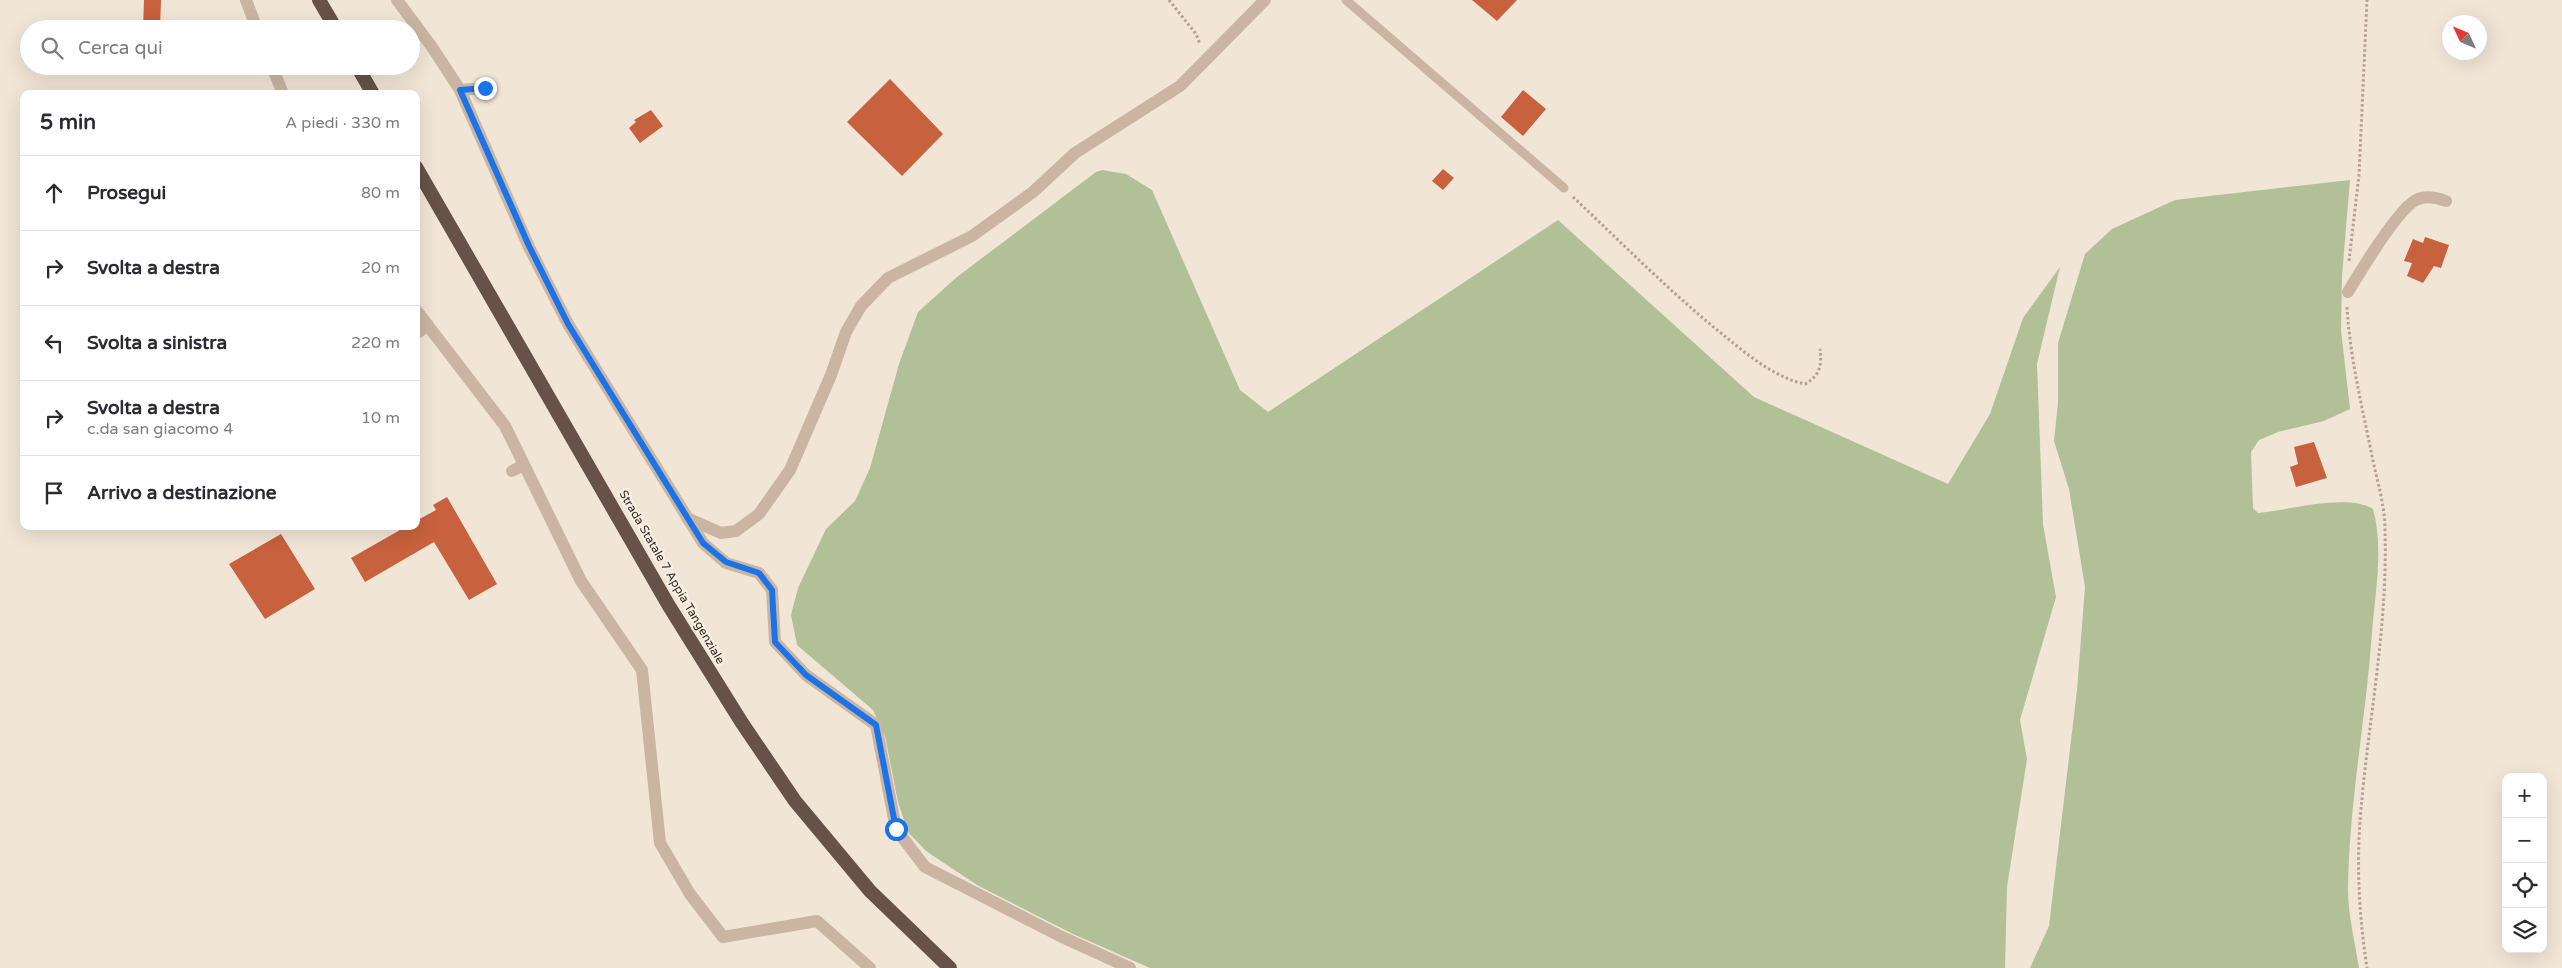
<!DOCTYPE html>
<html lang="it">
<head>
<meta charset="utf-8">
<style>
  :root { --surface:#fff; --page:#f7f7f7; --text:#2b2b33; --muted:#7c7c81; --line:#e1e1e2 }
  body { margin:0; font-family:"Varela Round",sans-serif; background:var(--page); color:var(--text) }
  .controls { position:absolute; right:15px; bottom:15px; display:grid; overflow:hidden; border-radius:10px; box-shadow:0 5px 20px #0002 }
  .controls button { width:45px; height:45px; display:grid; place-items:center; padding:0; border:0; border-bottom:1px solid var(--line); background:var(--surface); color:var(--text); font:25px sans-serif }
  .compass { position:absolute; left:2442px; top:15px; width:45px; height:45px; border-radius:50%; background:var(--surface); box-shadow:0 5px 20px #0002; rotate:314deg }
  .stop { position:absolute; width:15px; height:15px; margin:-11px; border:4px solid #1a73e8; border-radius:50%; background:#fff }
  .stop.end { background:#1a73e8; border-color:#fff; box-shadow:0 1px 5px #0008 }
  .list { margin:0; padding:0; list-style:none }
  h2 { display:flex; justify-content:space-between; align-items:center; height:65px; margin:0; padding:0 20px; font-size:21px }
  h2 small { font-size:16px; font-weight:400; color:var(--muted) }
  .list li { display:grid; grid-template-columns:32px 1fr auto; gap:15px; align-items:center; box-sizing:border-box; height:75px; padding:0 20px; border-top:1px solid var(--line) }
  .list b { display:block; font-size:19px; white-space:nowrap }
  .list p { margin:0; font-size:16px; white-space:nowrap; color:var(--muted) }
  .list em { font-size:16px; font-style:normal; color:var(--muted) }
  .icon { flex:none; width:28px; height:28px; fill:none; stroke:currentColor; stroke-width:2; stroke-linecap:round; stroke-linejoin:round }
  .map { position:relative; flex:none; width:2562px; height:968px; overflow:hidden }
  .search { position:absolute; background:var(--surface); box-shadow:0 5px 20px #0002; left:20px; top:20px; width:400px; height:55px; display:flex; align-items:center; gap:12px; box-sizing:border-box; padding:0 18px; border-radius:28px; color:var(--muted); font-size:19px }
  .panel { position:absolute; background:var(--surface); box-shadow:0 5px 20px #0002; left:20px; top:90px; width:400px; height:440px; border-radius:10px }
  .map>svg:first-child { display:block }
</style>
</head>
<body>
<div class="map">
<svg width="2562" height="968" viewBox="0 0 2562 968">
  <rect width="100%" height="100%" fill="#f1e5d6"/>
  <!-- green -->
  <path fill="#b1c096" d="M1102,170L1126,174L1152,190L1240,390L1268,412L1558,220L1754,397L1948,484L1990,414L2023,318L2060,267L2037,364L2043,524L2056,597L2020,720L2027,759L2007,887L2005,968H1150L1073,934L977,885L926,851L908,832L898,802L885,736L873,710L797,645L791,615L798,588L826,529L855,501L870,468L899,364L918,312L957,277L1096,172Z
    M2350,180L2342,276L2341,330L2350,409L2324,421L2278,432L2259,440L2251,452L2253,508L2258,513C2289,510 2348,493 2373,509C2384,548 2375,593 2372,633C2366,718 2349,803 2348,889C2348,915 2355,942 2359,968H2030L2049,926L2077,690L2085,587L2069,489L2054,441L2058,402V343L2085,254L2112,229L2175,200Z"/>
  <!-- building -->
  <path fill="#c8613d" d="M144,0H161L160,29H143Z
    M1472,0H1517L1497,21Z
    M890,79L943,134L902,176L847,122Z
    M1523,90L1546,109L1523,136L1501,117Z
    M651,110L663,126L640,143L629,128L636,122L634,120Z
    M1443,169L1454,178L1443,190L1432,181Z
    M2425,237L2449,245L2441,268L2434,266L2423,283L2407,276L2412,263L2404,261L2413,239L2423,243Z
    M2314,442L2327,478L2296,487L2290,467L2298,464L2294,447Z
    M447,497L497,584L469,600L434,542L365,582L351,558L407,526H416V521L436,510L433,505Z
    M281,534L315,589L265,619L229,564Z"/>
  <g fill="none" stroke-linecap="round" stroke-linejoin="round">
    <!-- path -->
    <path stroke="#b59f8d" stroke-width="3" stroke-dasharray="2.5 2.5" stroke-linecap="butt" d="M1169,0L1196,34L1200,44
      M1573,197C1622,243 1669,291 1722,334C1747,354 1773,377 1805,384C1820,376 1822,365 1820,349
      M2349,261L2359,175L2367,0
      M2347,307C2350,358 2362,406 2372,456C2377,481 2385,505 2385,530C2388,624 2369,717 2361,809C2356,863 2359,915 2367,968"/>
    <!-- service -->
    <path stroke="#c9b5a2" stroke-width="9" d="M1346,0L1564,188"/>
    <!-- minor -->
    <path stroke="#c9b5a2" stroke-width="12" d="M246,0L257,29
      M397,0L432,47L460,90L529,247L568,324L703,543L726,563L759,573L772,590L775,642L806,675L876,725L896,829L925,867L1062,937L1130,968
      M272,66L283,94
      M460,90L485,88
      M2348,292C2360,272 2398,209 2416,200C2425,195 2438,198 2446,201
      M416,310L505,426L581,581L642,670L660,843L690,894L723,937L817,921L870,968
      M416,334L428,325
      M512,471L524,465
      M687,518L721,533L736,531L759,514L790,470L831,375L846,332L861,306L888,278L972,236L1033,192L1075,153L1180,86L1265,0"/>
    <!-- trunk -->
    <path stroke="#665248" stroke-width="14" d="M319,0L336,29
      M357,66L373,94
      M416,167L669,606L742,723L795,801L870,891L950,968"/>
  </g>
  <g fill="none" stroke-linecap="round" stroke-linejoin="round">
    <!-- route -->
    <path stroke="#1a73e8" stroke-width="6" d="M485,88L460,90L529,246L568,324L703,543L726,562L759,573L772,590L775,642L806,675L876,725L896,829"/>
  </g>
  <g text-anchor="middle" stroke-width="4.5" stroke-linejoin="round" paint-order="stroke">
    <!-- street labels -->
    <g font-size="12" fill="#332a25" stroke="#f9efe2">
      <text transform="translate(672 577) rotate(60)" y="4">Strada Statale 7 Appia Tangenziale</text>
    </g>
  </g>
</svg>
<div class="controls">
<button>+</button>
<button>−</button>
<button><svg class="icon" aria-label="locate" viewBox="0 0 24 24"><circle cx="12" cy="12" r="6"/><path d="M12 2v4M12 18v4M2 12h4M18 12h4"/></svg></button>
<button><svg class="icon" aria-label="layers" viewBox="0 0 24 24"><path d="M12 4l9 5-9 5-9-5zM3 14l9 5 9-5"/></svg></button>
</div>
<svg class="compass" viewBox="-18 -18 36 36"><path d="M0-13l5 13h-10z" fill="#e53935"/><path d="M0 13l5-13h-10z" fill="#7c7c81"/></svg>
<div class="stop" style="left:896px;top:829px"></div>
<div class="stop end" style="left:485px;top:88px"></div>
<div class="search"><svg class="icon" aria-label="search" viewBox="0 0 24 24"><circle cx="10" cy="10" r="6"/><path d="M15 15l6 6"/></svg>Cerca qui</div>
<section class="panel">
<h2>5 min<small>A piedi · 330 m</small></h2>
<ul class="list">
<li><svg class="icon" aria-label="ahead" viewBox="0 0 24 24"><path d="M12 20V5M6 11l6-6 6 6"/></svg><div><b>Prosegui</b></div><em>80 m</em></li>
<li><svg class="icon" aria-label="right" viewBox="0 0 24 24"><path d="M7 20v-9h11M14 6l5 5-5 5"/></svg><div><b>Svolta a destra</b></div><em>20 m</em></li>
<li><svg class="icon" aria-label="left" viewBox="0 0 24 24"><path d="M17 20v-9H6M10 6l-5 5 5 5"/></svg><div><b>Svolta a sinistra</b></div><em>220 m</em></li>
<li><svg class="icon" aria-label="right" viewBox="0 0 24 24"><path d="M7 20v-9h11M14 6l5 5-5 5"/></svg><div><b>Svolta a destra</b><p>c.da san giacomo 4</p></div><em>10 m</em></li>
<li><svg class="icon" aria-label="arrive" viewBox="0 0 24 24"><path d="M6 21V4h12l-3 4 3 4H6"/></svg><div><b>Arrivo a destinazione</b></div></li>
</ul>
</section>
</div>
</body>
</html>
